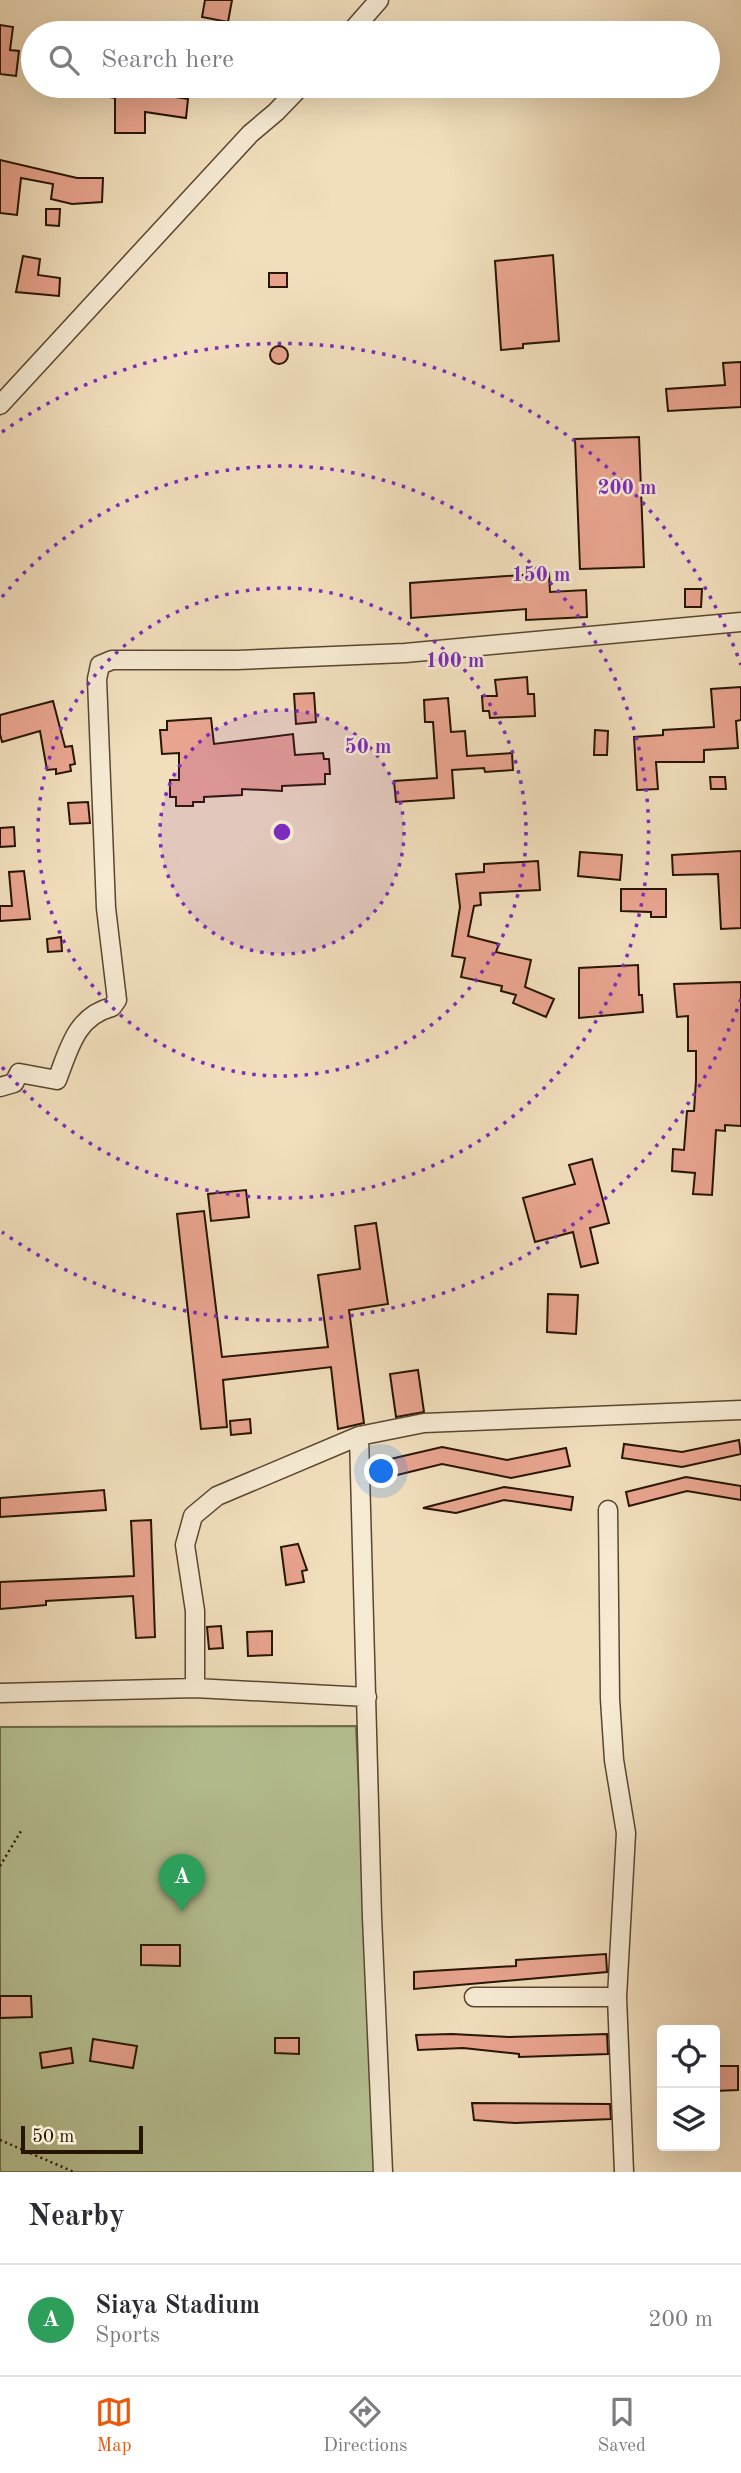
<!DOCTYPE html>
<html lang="en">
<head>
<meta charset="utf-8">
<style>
  :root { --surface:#fff; --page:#f2f2f3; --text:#2b2b33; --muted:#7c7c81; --line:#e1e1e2; --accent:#ea580c }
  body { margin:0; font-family:"Old Standard TT",serif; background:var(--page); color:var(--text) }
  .controls { position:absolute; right:21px; bottom:21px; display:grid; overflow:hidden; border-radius:7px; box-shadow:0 7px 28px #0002 }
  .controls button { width:63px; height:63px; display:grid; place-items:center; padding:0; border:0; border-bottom:2px solid var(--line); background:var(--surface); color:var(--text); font:35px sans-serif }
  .scale { position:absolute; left:21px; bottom:18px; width:122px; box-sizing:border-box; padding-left:7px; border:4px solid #271500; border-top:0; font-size:19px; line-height:24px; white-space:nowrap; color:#271500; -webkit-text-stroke:5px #f6ead3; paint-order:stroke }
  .you { position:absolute; left:382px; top:1472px; width:24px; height:24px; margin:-18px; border:5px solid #fff; border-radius:50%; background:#1a73e8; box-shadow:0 0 0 10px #1a73e833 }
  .badge { display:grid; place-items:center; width:46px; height:46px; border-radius:50%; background:var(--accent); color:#fff; font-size:23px; font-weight:700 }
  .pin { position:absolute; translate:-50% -58px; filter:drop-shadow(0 2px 4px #0008) }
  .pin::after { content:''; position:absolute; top:37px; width:24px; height:21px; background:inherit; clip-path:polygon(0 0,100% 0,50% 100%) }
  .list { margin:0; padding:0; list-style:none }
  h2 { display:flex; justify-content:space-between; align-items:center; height:91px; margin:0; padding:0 28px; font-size:30px }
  h2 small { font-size:23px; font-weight:400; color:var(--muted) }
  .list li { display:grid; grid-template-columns:46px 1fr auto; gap:21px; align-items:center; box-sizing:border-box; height:112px; padding:0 28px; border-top:2px solid var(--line) }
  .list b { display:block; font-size:26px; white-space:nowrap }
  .list p { margin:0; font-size:23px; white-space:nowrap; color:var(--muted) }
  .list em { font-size:23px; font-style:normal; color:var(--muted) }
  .icon { flex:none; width:38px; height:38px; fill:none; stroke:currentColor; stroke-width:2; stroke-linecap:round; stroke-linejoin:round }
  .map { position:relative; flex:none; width:741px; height:2172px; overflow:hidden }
  .search { position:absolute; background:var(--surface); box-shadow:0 7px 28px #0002; left:21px; right:21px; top:21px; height:77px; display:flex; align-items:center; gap:18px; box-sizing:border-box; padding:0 24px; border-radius:38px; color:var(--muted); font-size:26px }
  .sheet { height:203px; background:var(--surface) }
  nav { display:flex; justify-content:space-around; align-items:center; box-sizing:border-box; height:98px; border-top:2px solid var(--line); background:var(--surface); font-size:19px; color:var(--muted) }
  nav a { display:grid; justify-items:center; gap:4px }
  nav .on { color:var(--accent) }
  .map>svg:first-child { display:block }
</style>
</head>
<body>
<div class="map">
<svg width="741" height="2172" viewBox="0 0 741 2172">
  <rect width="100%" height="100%" fill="#f1debc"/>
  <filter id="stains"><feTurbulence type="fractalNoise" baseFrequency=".00286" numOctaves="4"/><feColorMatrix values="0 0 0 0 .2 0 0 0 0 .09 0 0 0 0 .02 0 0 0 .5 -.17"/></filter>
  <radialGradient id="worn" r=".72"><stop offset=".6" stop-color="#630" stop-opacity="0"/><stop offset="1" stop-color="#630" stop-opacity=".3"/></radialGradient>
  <!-- green -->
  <path fill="#b6c294" stroke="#6e6c4a" stroke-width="2" d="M356,1726L373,2097L379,2172H0V1727Z"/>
  <!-- building -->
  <path fill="#e9a48f" stroke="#271500" stroke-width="2" d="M205,0H232L228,22L202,17Z
    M0,25L13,27L10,50L19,51L16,76L0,74Z
    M85,86H143L142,92L188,99L186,118L145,112V133H115V98L85,93Z
    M0,160L77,178H103L102,202L72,204L51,199L53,184L21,178L17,215L0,213Z
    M46,209H60L59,226L46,225Z
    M553,255L559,341L523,344V348L501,350L495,261Z
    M23,256L40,259L38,275L60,278L59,296L16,292Z
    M269,273H287V287H269Z
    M270 355a9 9 0 1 1 18 0a9 9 0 1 1-18 0Z
    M741,362V407L668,411L666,389L725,385L723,363Z
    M639,437L644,567L580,569L575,439Z
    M549,573L550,592L586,590L587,617L526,620V609L411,618L410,583Z
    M685,589H702L701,607H685Z
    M527,677L528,694H534L535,716L490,718L489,711H483L482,696H497L495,680Z
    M741,687V720L736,721L738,748L704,750V762H656L658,789L637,790L634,737L663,735V730L714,727L711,689Z
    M314,693L316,722L296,724L294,694Z
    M448,698L451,732L465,731L467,756L512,753L513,770L485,772L484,768L452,770L454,798L396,802L394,781L437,778L433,722H425L424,700Z
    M53,701L65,747L72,746L75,764L70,765L71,771L56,774V769L47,770L40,731L2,742L0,734V715Z
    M211,718L214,744L293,734L295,755L323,753L324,759H329L330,774H325V784L282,786V791L242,789V795L204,797V802H193V806H176V797H170V780H179V753L162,754L160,730H167V721Z
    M595,730L608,731L607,755H594Z
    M710,777H725L726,789H711Z
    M88,802L90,823L70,824L68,803Z
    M14,827L15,846L0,847V828Z
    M741,851V928L721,929L718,874L673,875L672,855Z
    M580,852L622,855L620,880L578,876Z
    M538,861L540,890L480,893L481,905L474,906L468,936L499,944L496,952L531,960L525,987L554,999L546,1017L513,1003L516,995L501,991L502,986L461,977L465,958L452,956L460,907L456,874L484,872V864Z
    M24,871L30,919L0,921V906H12L9,872Z
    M621,889H666V917H651V912L621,911Z
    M61,937L62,951L48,952L47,939Z
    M638,965L639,995H642L643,1012L579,1018V968Z
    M741,982V1126L725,1125V1131L716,1130L712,1195L693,1194L695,1173L672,1171L673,1149L684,1150L687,1111H694L696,1080V1051H688V1016L677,1017L674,984Z
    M592,1159L609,1223L590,1228L598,1263L581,1267L573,1232L535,1242L523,1198L575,1184L569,1165Z
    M246,1190L249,1217L211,1221L208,1194Z
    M204,1211L222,1357L328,1347L318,1275L360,1269L355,1226L376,1223L388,1304L349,1310L364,1423L338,1429L331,1367L223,1380L227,1427L201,1429L177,1214Z
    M548,1294L578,1295L576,1334L547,1332Z
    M418,1370L424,1412L396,1417L390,1374Z
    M250,1419L251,1433L231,1435L230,1421Z
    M739,1440L741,1454L682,1467L622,1458L624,1444L682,1452Z
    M442,1447L507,1460L566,1448L570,1466L511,1478L442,1464L389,1477L386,1460Z
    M686,1477L741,1486V1500L687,1491L629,1506L626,1492Z
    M504,1487L573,1497L571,1510L504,1500L456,1513L423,1508Z
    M104,1490L106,1510L0,1517V1498Z
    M151,1520L155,1637L136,1638L133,1596L46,1601V1605L0,1609V1582L134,1576L131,1521Z
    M298,1544L307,1570L302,1571L304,1582L286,1585L281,1547Z
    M221,1626L223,1648L209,1649L207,1627Z
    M272,1631V1655L248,1656L247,1632Z
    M141,1945H180V1966L141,1965Z
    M606,1954L607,1972L414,1989V1972L516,1966V1960Z
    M0,1996H31L32,2017L0,2018Z
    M452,2034L509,2037L607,2034L608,2054L519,2057V2054L463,2048L418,2050L416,2035Z
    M275,2038H299V2054L275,2053Z
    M93,2039L137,2046L133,2068L90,2061Z
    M71,2048L73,2063L42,2068L40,2053Z
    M715,2066H738V2090L715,2091Z
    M472,2103L610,2104L611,2119L515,2123L474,2120Z"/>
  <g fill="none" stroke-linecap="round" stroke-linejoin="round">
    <!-- minor casing -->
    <g stroke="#5a472f" stroke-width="21">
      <path id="minor" d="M350,33L379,0
        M0,405L250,134L276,112L301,86
        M0,1087L14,1083L19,1073L57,1080C69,1049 76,1016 112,1007L117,1000L106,908L97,679L100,665L112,660H237L405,653L741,622
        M608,1510L610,1699L614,1760L626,1833L617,1997
        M195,1688V1611L185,1545L193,1516L217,1496L359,1436
        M0,1693L195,1688L367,1697
        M474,1997H617L624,2172
        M383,2172L372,1917L359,1436L424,1423L741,1410"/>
    </g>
    <!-- path -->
    <path stroke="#271500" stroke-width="2.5" stroke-dasharray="2 3.5" stroke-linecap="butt" d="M0,1866L21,1831
      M0,2140L74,2172"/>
    <!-- minor -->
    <use href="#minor" stroke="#f6ead3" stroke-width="18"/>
  </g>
  <!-- distance rings -->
  <circle cx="282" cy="832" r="122" fill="#7b2cbf" fill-opacity=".12"/>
  <g fill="none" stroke="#7b2cbf" stroke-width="3.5" stroke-dasharray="3.5 7">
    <circle cx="282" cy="832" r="122"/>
    <circle cx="282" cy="832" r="244"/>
    <path d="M2 597A366 366 0 1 1 2 1067"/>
    <path d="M741 999A488 488 0 0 1 2 1232M2 432A488 488 0 0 1 741 665"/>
  </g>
  <circle cx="282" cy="832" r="10" fill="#7b2cbf" stroke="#f6ead3" stroke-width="3.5"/>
  <g font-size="21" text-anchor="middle" font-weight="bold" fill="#7b2cbf" stroke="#f6ead3" stroke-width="5" stroke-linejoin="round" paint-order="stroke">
    <text x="627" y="494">200 m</text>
    <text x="541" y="581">150 m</text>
    <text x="455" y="667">100 m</text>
    <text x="368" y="753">50 m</text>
  </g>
  <rect width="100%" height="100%" filter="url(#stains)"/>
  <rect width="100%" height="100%" fill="url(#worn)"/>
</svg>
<div class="controls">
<button><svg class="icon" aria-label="locate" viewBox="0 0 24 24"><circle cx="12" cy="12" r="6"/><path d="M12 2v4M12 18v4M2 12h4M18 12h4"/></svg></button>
<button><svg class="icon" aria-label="layers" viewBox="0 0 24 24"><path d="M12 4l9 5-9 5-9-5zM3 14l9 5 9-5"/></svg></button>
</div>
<div class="scale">50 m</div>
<div class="you"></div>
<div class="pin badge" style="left:182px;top:1912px;background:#2e9e5b">A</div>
<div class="search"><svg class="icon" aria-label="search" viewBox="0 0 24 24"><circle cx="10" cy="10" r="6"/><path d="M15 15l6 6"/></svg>Search here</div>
</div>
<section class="sheet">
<h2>Nearby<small></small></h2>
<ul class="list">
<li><span class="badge" style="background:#2e9e5b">A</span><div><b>Siaya Stadium</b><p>Sports</p></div><em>200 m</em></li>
</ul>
</section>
<nav>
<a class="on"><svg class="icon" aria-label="map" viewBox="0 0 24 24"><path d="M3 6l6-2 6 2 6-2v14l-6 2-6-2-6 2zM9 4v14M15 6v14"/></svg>Map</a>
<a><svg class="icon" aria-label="directions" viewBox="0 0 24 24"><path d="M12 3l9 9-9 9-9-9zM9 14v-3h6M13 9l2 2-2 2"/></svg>Directions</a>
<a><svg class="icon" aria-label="saved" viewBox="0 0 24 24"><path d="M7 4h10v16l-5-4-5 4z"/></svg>Saved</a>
</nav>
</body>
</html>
